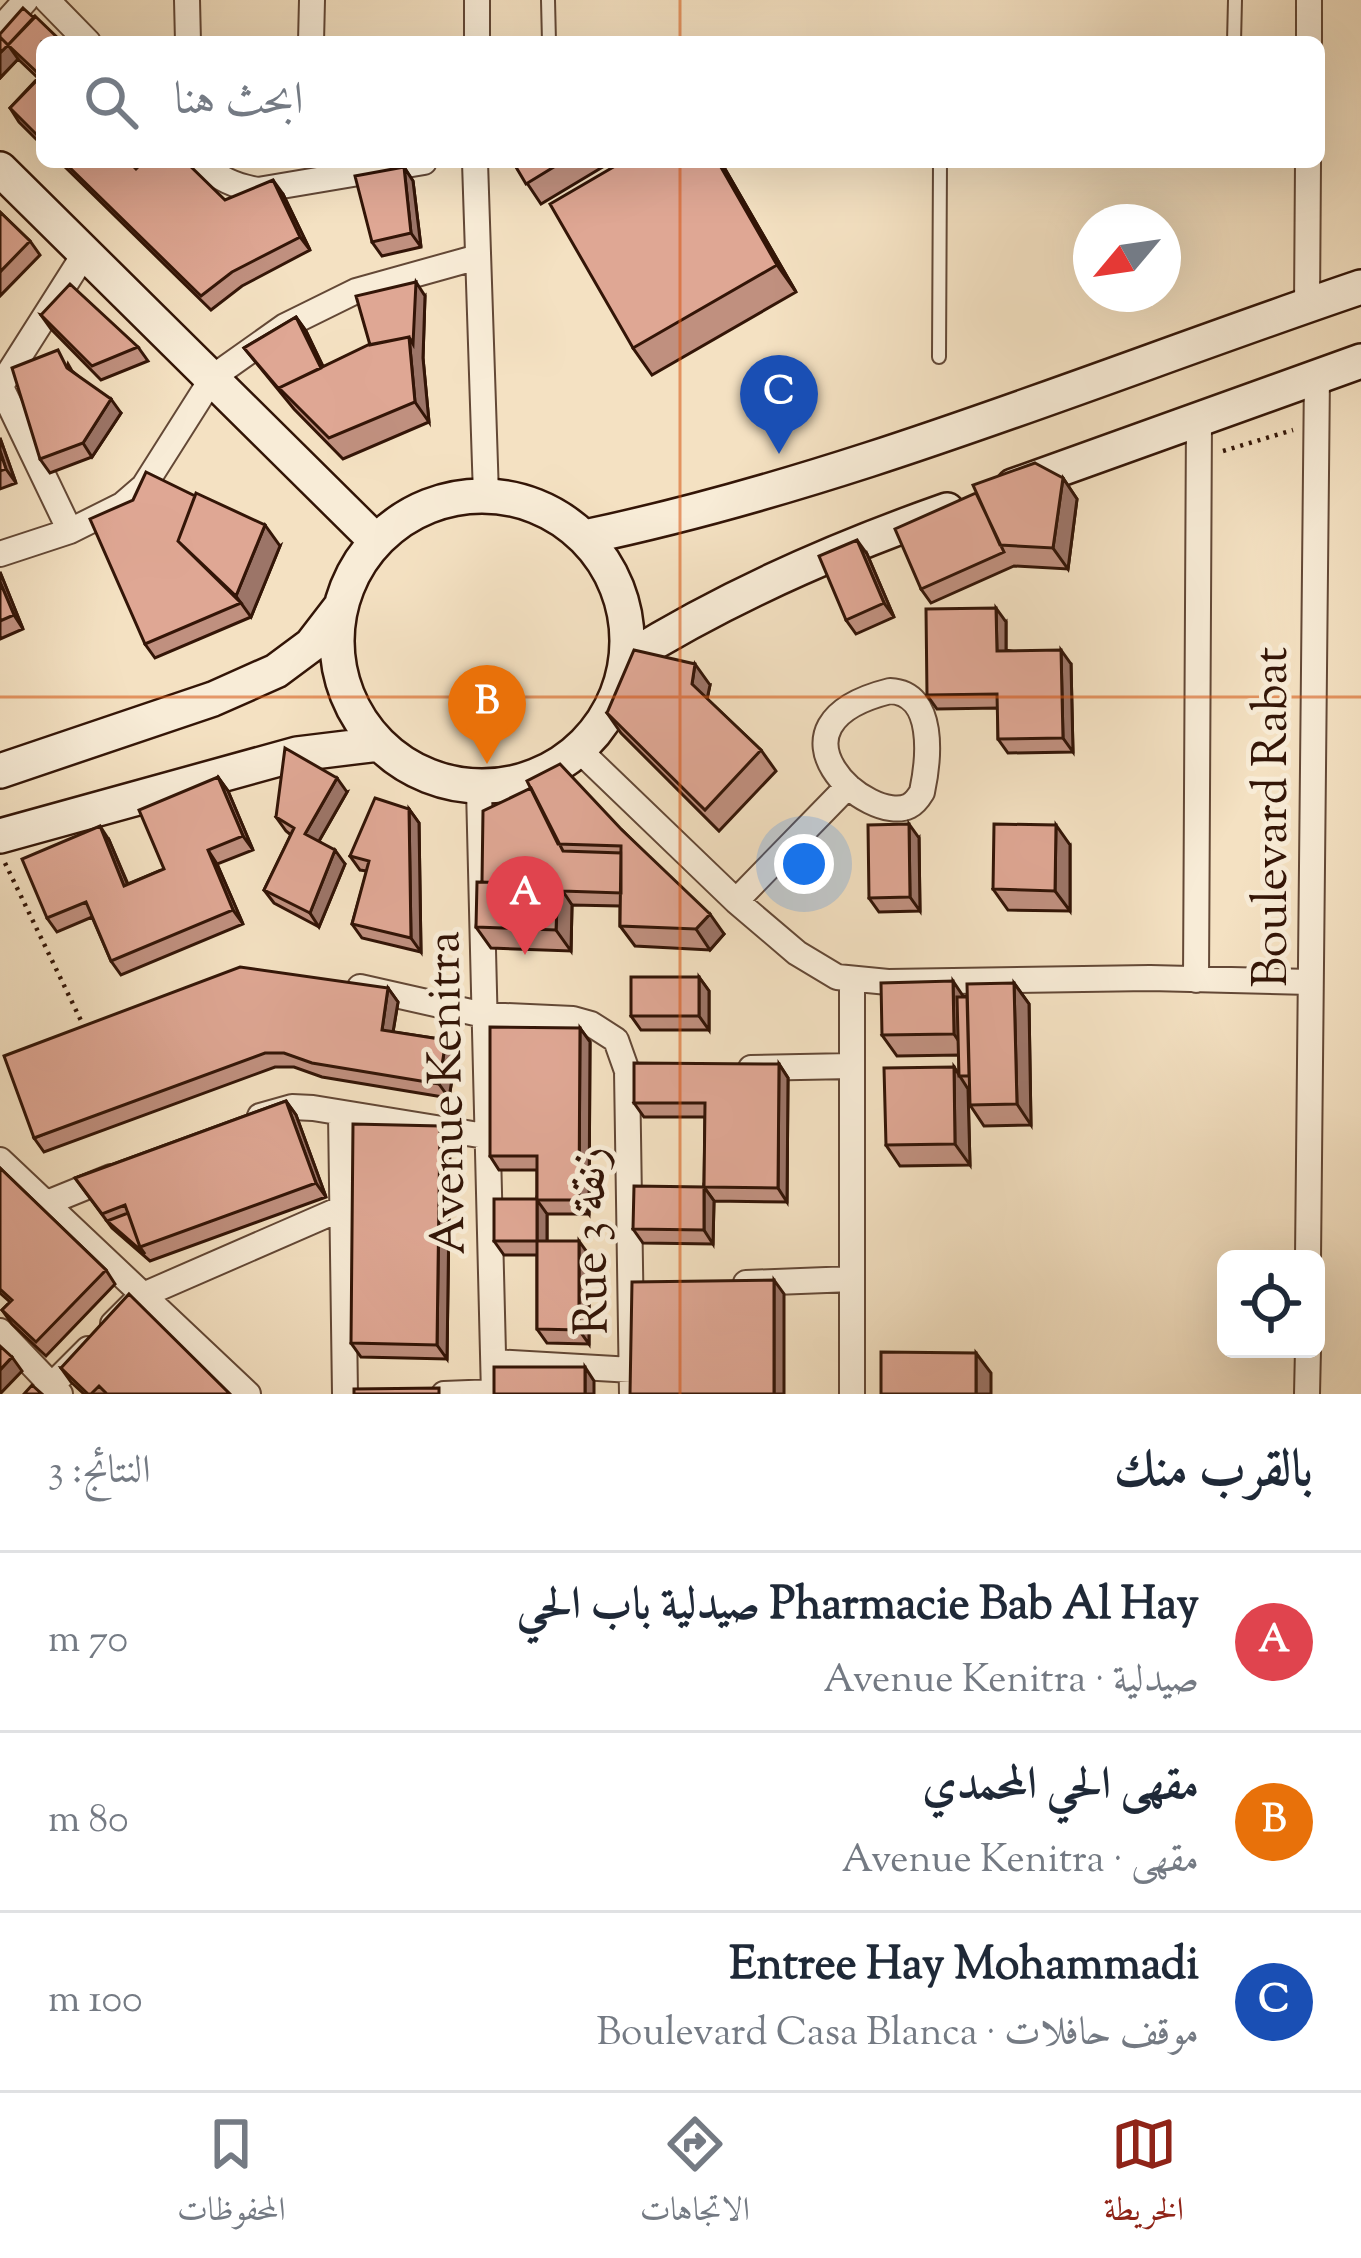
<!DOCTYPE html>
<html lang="ar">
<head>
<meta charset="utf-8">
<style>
  :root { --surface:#fff; --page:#f2f2f3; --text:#1f2937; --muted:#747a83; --line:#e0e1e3; --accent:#8f2418 }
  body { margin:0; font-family:"Sorts Mill Goudy",Amiri,serif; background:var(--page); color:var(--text); direction:rtl }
  .controls { position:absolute; right:36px; bottom:36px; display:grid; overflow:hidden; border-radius:18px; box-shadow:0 12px 48px #0002 }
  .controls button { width:108px; height:108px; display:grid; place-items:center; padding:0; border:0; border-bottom:3px solid var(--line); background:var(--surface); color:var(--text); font:60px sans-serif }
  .compass { position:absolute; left:1073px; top:204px; width:108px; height:108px; border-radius:50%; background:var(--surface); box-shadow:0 12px 48px #0002; rotate:241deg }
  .you { position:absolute; left:804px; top:864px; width:42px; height:42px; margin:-30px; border:9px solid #fff; border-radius:50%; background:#1a73e8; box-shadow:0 0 0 18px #1a73e833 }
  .badge { display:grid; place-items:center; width:78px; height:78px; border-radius:50%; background:var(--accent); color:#fff; font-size:39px; font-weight:700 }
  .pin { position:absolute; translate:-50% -99px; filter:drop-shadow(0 3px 6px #0008) }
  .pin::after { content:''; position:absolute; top:63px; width:42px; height:36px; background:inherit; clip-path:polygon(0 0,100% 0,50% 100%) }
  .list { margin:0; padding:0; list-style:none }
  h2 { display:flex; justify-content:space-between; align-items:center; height:156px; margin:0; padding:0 48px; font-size:51px }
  h2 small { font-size:39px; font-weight:400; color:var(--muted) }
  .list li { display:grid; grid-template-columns:78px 1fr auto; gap:36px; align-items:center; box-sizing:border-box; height:180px; padding:0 48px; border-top:3px solid var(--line) }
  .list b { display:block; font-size:45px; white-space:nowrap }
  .list p { margin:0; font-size:39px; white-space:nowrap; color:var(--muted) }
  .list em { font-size:39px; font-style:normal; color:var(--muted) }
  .icon { flex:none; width:66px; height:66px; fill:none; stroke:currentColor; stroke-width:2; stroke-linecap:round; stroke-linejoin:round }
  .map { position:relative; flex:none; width:1361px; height:1394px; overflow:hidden; direction:ltr }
  .search { position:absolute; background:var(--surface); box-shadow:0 12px 48px #0002; left:36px; right:36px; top:36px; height:132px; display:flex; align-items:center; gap:30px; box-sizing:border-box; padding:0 42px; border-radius:18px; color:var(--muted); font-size:45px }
  .sheet { height:696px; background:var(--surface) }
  nav { display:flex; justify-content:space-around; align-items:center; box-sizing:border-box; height:168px; border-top:3px solid var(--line); background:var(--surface); font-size:33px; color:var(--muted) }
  nav a { display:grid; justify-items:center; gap:6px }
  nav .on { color:var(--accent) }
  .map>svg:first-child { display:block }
</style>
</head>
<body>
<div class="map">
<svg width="1361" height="1394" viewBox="0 0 1361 1394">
  <rect width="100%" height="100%" fill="#f4e1c2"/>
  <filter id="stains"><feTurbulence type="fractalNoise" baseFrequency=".00167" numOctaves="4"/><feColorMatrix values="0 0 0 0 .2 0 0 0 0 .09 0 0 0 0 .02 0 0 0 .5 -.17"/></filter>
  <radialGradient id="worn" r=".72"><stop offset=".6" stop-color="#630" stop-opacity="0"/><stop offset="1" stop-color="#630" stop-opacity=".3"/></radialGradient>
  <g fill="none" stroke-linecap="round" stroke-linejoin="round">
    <!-- lane casing -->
    <g stroke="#634836" stroke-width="16">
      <path id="lane" d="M548,0L549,42
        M1234,42L1235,0
        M939,357L940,162"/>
    </g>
    <!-- street casing -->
    <g stroke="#634836" stroke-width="28">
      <path id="street" d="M47,0L88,42
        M187,0L188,42
        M477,0V42
        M0,29L26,0
        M311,42L312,0
        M1309,42V0
        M202,162C218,179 235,186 258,190L424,162
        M475,162L486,495
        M1307,306L1308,162
        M0,385L70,531
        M0,387L85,253
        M0,554L70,531L122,505L144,486L213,377L285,326L356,291L478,257
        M890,691C936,693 929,759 922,792C919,797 915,803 909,806C869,826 754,725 890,691Z
        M579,750L736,901L797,953L837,977L888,982L1150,978L1310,982
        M479,789L494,1394
        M736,901L848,786
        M852,980V1394
        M1196,980L1199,420
        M360,987L484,1015L573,1019L591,1024L616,1040L627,1071L632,1394
        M751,1068L851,1066
        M341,1114L345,1394
        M260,1116L292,1107L313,1108L485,1136
        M0,1160L248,1394
        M47,1203L111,1177
        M1308,1259L1317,375
        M746,1283L852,1279
        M113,1324L141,1296L345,1207
        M0,1331L60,1394
        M494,1362L632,1370
        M43,1394L88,1349
        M444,1394L494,1392
        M1307,1394L1308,1349"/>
    </g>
    <!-- secondary casing -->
    <g stroke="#331507" stroke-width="38">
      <path id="secondary" d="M0,169L376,541
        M1013,486L1361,361
        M337 641a145 145 0 1 1 290 0a145 145 0 1 1-290 0Z
        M585,537C851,481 1104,374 1361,287
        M627,659C728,596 836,549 947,510
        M0,771L213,699L276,671L311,645L341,606
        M0,836L297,754L379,744"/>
    </g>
    <!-- path -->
    <path stroke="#331507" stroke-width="4.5" stroke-dasharray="3 6" stroke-linecap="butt" d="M1223,451L1293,430
      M5,863L86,1031"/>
    <!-- lane -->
    <use href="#lane" stroke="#f8ecd7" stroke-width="12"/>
    <!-- street -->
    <use href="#street" stroke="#f8ecd7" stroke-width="24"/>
    <!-- secondary -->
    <use href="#secondary" stroke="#f8ecd7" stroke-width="33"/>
  </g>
  <!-- wall -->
  <path fill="#c0907f" stroke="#331507" stroke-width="3" d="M0,34L42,42V145L19,122L10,108L38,78L18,59L0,78Z
    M60,162H129L136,169L225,200L283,194L310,250L242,286L211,310Z
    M513,162H611L541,204Z
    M721,162L796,292L652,375L633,348Z
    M404,167L413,181L421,247L382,256L372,242Z
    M0,212L30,241L40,255L0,296Z
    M425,296L423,358L429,422L343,459L294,409L244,348L296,317L306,331L323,367L370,345Z
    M41,315L138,347L148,361L101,380L51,329Z
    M68,364L72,371L121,413L92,457L50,473L40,459Z
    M0,438L16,483L0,489Z
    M1063,478L1077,499L1068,569L1014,566L931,603L921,589Z
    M280,546L251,617L155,658L145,644Z
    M867,554L894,617L856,634L846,620Z
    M0,572L23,629L0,639Z
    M1006,622V650L1071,664L1073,752L1008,753L998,739V708L937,709L927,695Z
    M710,685L707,699L761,750L776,771L719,831L621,733L607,713Z
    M218,777L228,791L253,850L217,864L243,924L121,975L111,961L92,917L57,932L47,918L109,840L128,884L164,869Z
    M531,788L622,830L724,934L710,950L635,946L620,926V906L572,905L571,951L491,948L476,927L482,882Z
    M347,792L319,841L345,864L319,927L274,903L264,890L291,835L286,831L276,817Z
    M409,809L419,823L421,952L362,938L352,924L367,871L360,870L350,856Z
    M919,838L920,911L879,912L869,898Z
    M1070,845V911L1008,910L993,889Z
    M699,977L709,991V1030H641L631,1016Z
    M1014,983L1029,1004L1031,1125L984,1126L970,1105L968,1089L970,1165L900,1166L886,1145L954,1067L959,1075V1055L897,1056L882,1035L963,997Z
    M388,988L398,1002L393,1032L446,1040L456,1054L449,1098L322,1077L294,1067H275L44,1152L34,1138Z
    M580,1028L590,1042L589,1214H547V1241L589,1255V1344L547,1343L537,1329V1255H504L494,1241L537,1199V1170H499L490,1156Z
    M779,1064L788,1078L787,1202L714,1201L704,1187L705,1117H644L634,1103Z
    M286,1101L296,1115L326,1197L150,1261L112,1228L75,1178Z
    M440,1126L450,1140L447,1359L361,1357L351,1343Z
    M0,1168L106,1270L115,1284L46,1356L12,1324L2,1310L10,1302L0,1293Z
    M704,1187L714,1201L713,1244L643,1243L633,1229Z
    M61,1368L230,1394H84L71,1382Z"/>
  <!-- shaded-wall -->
  <path fill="#9c7568" stroke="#331507" stroke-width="3" d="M8,45L18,59L0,78V53Z
    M718,162H721L796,292L777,265Z
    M404,167L413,181L421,247L411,233Z
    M273,180L283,194L310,250L300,237Z
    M416,282L425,296L423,358L429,422L415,402L409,337Z
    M296,317L306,331L334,389L324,375Z
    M111,399L121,413L92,457L83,443Z
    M0,438L16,483L6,469L0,451Z
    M1063,478L1077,499L1068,569L1053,548Z
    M265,525L280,546L251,617L236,596Z
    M857,540L867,554L894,617L884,603Z
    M0,572L23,629L14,615L0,582Z
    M996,608L1006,622V665L997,651Z
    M1061,650L1071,664L1073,752L1063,738Z
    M695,664L710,685L706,704L692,684Z
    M218,777L228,791L253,850L243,836Z
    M337,778L347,792L315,848L305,834Z
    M409,809L419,823L421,952L411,938Z
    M909,824L919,838L920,911L910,897Z
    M1056,825L1070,845V911L1055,891Z
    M100,826L109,840L134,900L124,886Z
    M208,850L217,864L243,924L233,910Z
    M335,850L345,864L319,927L310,913Z
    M558,884L572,905L571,951L556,930Z
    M710,914L724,934L710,950L696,929Z
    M699,977L709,991V1030L699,1016Z
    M953,981L967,1002L968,1055L954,1034Z
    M1014,983L1029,1004L1031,1125L1017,1104Z
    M388,988L398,1002L391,1044L382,1030Z
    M580,1028L590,1042L589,1214L579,1200Z
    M446,1040L456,1054L449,1098L439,1084Z
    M779,1064L788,1078L787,1202L778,1188Z
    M954,1067L968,1089L970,1165L955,1144Z
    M286,1101L296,1115L326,1197L316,1183Z
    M440,1126L450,1140L447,1359L437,1345Z
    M704,1187L714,1201L713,1244L704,1230Z
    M537,1200L547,1214V1255L537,1241Z
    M579,1241L589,1255V1344L579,1330Z
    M774,1280L784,1294V1394H774Z
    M976,1353L991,1373V1394H976Z
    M12,1357L22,1371L0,1394V1370Z
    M585,1367L594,1381V1394H585Z"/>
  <!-- building -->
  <path fill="#dfa794" stroke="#331507" stroke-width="3" d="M23,8L34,18L8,45L0,37V34Z
    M35,16L62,42H42V140L10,108L41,76L8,45L0,53V37L8,45Z
    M64,162H129L136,169L143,162H186L225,200L273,180L300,237L232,272L201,296Z
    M513,162H562L526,184Z
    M622,162H718L777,265L633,348L550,204Z
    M404,167L411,233L372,242L355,176Z
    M0,212L30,241L0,272Z
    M416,282L413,344L409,337L370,345L356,296Z
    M70,284L138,347L92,366L41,315Z
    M296,317L321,368L279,388L284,395L244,348Z
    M409,337L415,402L329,438L279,388L368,345Z
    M58,350L67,368L111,399L83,443L40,459L12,368Z
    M0,451L6,469L0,471Z
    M1035,463L1063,478L1053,548L1000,545L973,485Z
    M146,472L195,496L178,541L241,603L145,644L90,519L133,500Z
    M196,493L265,525L236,596L178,541Z
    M976,493L1004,552L921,589L895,529Z
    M857,540L884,603L846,620L819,556Z
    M0,582L14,615L0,621Z
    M996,608L997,651L1061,650L1063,738L998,739L997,694L927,695L926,609Z
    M634,650L695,664L692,684L761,750L705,810L607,713Z
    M285,748L337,778L305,834L335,850L310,913L264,890L294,828L276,817Z
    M560,764L622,830L710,914L696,929L620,926L621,846L558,844L527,781Z
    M218,777L243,836L208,850L233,910L111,961L86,902L47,918L22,859L100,826L124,886L164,869L139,810Z
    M531,788L563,851L621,853V893L562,891L558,884L482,882L483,811Z
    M375,798L409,809L411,938L352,924L369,861L350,856Z
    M909,824L910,897L869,898L868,825Z
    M994,824L1056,825L1055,891L993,889Z
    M477,882L558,884L556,930L476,927Z
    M240,967L388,988L382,1030L446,1040L439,1084L312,1063L284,1053H265L34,1138L4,1056Z
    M631,977H699V1016H631Z
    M953,981L954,1034L882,1035L881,983Z
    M1014,983L1017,1104L970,1105L967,984Z
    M957,997H967L969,1076H959Z
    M490,1027L580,1028L579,1200H537V1241H494V1199H537V1156H490Z
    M634,1063L779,1064L778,1188L704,1187L705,1103H634Z
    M954,1067L955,1144L886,1145L884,1068Z
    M286,1101L316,1183L140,1247L125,1205L102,1214L75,1178Z
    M353,1124L440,1126L437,1345L351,1343Z
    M0,1168L106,1270L36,1342L2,1310L12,1300L0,1289Z
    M634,1186L704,1187V1230L633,1229Z
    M128,1213L140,1247L145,1254L107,1221Z
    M537,1241H579V1330L537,1329Z
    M774,1280V1394H630L632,1282Z
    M129,1294L230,1394H107L99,1386L91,1394H88L61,1368Z
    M0,1346L12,1357L0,1370Z
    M881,1352L976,1353V1394H881Z
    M494,1367H585V1394H494Z
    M32,1385L42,1394H24Z
    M439,1388V1394H354V1389Z"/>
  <!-- grid -->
  <path fill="none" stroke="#d6520c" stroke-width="3" stroke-opacity="0.55" d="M680,0V42M680,162V1394M0,697H1361"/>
  <g text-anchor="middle" stroke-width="10" stroke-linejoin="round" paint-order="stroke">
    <!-- street labels -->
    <g font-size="48" fill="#331507" stroke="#f8ecd7">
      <text transform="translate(1269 817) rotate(-90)" y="17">Boulevard Rabat</text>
      <text transform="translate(444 1093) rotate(-91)" y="17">Avenue Kenitra</text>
      <text transform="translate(588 1241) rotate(-91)" y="17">Rue 3 زنقة</text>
    </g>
  </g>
  <rect width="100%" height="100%" filter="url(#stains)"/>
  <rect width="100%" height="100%" fill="url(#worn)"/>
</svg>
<div class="controls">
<button><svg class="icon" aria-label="locate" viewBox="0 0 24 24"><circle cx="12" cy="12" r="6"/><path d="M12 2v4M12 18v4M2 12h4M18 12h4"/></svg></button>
</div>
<svg class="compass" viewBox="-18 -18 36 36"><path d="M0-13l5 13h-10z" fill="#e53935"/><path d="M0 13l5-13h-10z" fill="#747a83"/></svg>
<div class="you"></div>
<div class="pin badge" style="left:525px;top:955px;background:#e0444e">A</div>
<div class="pin badge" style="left:487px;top:764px;background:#e8710a">B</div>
<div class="pin badge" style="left:779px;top:454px;background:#1a4fb4">C</div>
<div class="search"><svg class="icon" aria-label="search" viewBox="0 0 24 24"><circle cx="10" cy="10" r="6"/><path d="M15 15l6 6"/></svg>ابحث هنا</div>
</div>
<section class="sheet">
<h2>بالقرب منك<small>النتائج: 3</small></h2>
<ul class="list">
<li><span class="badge" style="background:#e0444e">A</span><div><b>Pharmacie Bab Al Hay صيدلية باب الحي</b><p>صيدلية · Avenue Kenitra</p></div><em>70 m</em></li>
<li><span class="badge" style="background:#e8710a">B</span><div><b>مقهى الحي المحمدي</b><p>مقهى · Avenue Kenitra</p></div><em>80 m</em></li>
<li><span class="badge" style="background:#1a4fb4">C</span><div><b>Entree Hay Mohammadi</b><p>موقف حافلات · Boulevard Casa Blanca</p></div><em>100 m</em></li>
</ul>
</section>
<nav>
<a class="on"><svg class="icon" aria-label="map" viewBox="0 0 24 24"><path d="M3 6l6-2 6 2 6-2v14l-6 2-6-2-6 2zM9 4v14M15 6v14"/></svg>الخريطة</a>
<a><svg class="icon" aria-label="directions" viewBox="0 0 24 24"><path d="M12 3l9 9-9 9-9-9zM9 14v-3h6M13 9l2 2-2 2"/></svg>الاتجاهات</a>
<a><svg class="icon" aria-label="saved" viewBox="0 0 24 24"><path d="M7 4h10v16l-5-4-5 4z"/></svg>المحفوظات</a>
</nav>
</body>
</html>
